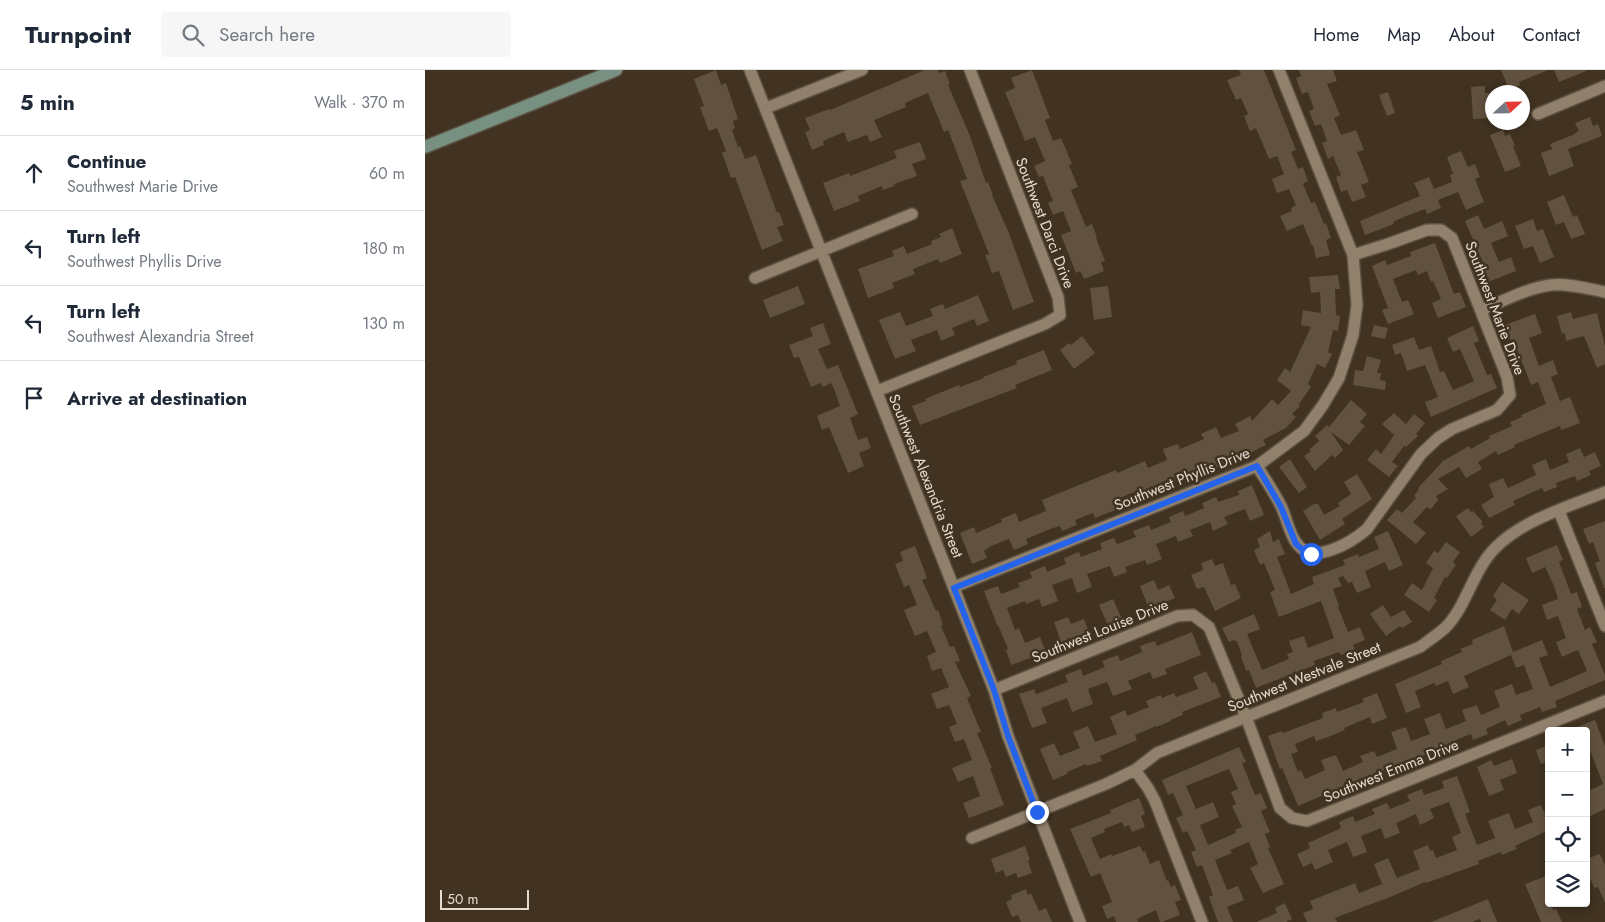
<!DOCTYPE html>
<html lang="en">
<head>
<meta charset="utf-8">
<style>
  :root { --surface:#fff; --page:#f6f6f7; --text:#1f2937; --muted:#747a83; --line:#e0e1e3 }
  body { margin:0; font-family:Jost,sans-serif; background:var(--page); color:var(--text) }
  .controls { position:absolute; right:15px; bottom:15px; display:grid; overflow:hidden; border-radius:5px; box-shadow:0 2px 8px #0003 }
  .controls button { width:45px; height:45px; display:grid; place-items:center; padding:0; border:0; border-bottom:1px solid var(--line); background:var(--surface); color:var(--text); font:25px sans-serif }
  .compass { position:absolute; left:1060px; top:15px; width:45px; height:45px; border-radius:50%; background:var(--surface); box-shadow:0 2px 8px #0003; rotate:68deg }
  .scale { position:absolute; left:15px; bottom:12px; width:89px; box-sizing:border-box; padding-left:5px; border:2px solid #e4dbd0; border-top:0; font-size:14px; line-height:18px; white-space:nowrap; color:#e4dbd0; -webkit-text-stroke:4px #413221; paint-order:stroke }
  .stop { position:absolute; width:15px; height:15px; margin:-11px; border:4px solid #2563eb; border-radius:50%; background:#fff }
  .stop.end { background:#2563eb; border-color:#fff; box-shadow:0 1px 5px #0008 }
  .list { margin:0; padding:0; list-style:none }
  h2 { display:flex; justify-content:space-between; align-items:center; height:65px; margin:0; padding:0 20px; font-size:21px }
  h2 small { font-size:16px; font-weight:400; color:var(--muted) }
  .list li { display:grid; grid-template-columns:32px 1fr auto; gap:15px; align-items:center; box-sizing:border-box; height:75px; padding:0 20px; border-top:1px solid var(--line) }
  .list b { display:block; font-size:19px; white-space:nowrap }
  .list p { margin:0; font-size:16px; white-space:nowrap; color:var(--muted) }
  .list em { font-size:16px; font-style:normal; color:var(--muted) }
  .icon { flex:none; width:28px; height:28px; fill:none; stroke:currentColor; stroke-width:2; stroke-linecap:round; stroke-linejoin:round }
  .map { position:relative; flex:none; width:1180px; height:852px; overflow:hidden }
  header { display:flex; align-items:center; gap:30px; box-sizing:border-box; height:70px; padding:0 25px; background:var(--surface); border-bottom:1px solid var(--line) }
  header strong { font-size:24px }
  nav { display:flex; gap:28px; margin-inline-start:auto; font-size:18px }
  .search { width:350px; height:45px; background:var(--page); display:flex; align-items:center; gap:12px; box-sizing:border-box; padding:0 18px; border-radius:5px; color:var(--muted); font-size:19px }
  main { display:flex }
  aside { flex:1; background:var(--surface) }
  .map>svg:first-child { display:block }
</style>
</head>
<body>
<header>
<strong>Turnpoint</strong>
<div class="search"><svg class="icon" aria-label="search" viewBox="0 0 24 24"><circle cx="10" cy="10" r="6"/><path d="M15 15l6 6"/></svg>Search here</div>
<nav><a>Home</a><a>Map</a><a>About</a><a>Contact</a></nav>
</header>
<main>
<aside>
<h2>5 min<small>Walk · 370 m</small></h2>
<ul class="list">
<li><svg class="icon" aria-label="ahead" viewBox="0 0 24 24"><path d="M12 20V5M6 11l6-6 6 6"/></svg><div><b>Continue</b><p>Southwest Marie Drive</p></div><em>60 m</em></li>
<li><svg class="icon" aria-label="left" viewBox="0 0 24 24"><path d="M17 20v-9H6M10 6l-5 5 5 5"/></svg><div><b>Turn left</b><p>Southwest Phyllis Drive</p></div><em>180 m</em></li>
<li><svg class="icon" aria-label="left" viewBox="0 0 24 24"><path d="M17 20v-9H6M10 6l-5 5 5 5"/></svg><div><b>Turn left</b><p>Southwest Alexandria Street</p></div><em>130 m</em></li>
<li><svg class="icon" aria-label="arrive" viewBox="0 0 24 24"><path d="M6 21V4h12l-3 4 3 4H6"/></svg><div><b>Arrive at destination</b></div></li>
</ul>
</aside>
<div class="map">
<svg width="1180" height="852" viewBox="0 0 1180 852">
  <rect width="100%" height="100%" fill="#413221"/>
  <!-- building -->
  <path fill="#61513f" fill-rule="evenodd" d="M291,0L296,15L301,13L313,49L308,51L310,58L307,60L313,77L315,76L320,89L331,85L352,143L354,142L359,155L352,157L358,171L337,180L310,107L306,108L297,83L301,81L292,58L284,61L275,37L279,36L269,9Z
    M500,0H513L514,3L520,1L525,14L523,15L545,66L561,113L563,112L568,125H567L583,161L609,232L588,240L574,201L567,203L560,185L564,184L535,111L542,109L523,60L519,62L503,23L480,33L481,37L449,50L457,67L445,72L442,65L423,72L419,62L398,71L399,75L387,80L380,62L385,60L380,48L404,39L405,40Z
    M607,0L625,48L620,50L628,71L636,68L647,94L644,95L653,117L646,120L661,157L667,154L672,167L671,168L680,191L676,192L679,201L659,209L655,201L651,203L636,165L646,161L638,141L628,145L623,133L628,131L618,106L614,107L609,96L620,91L610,67L600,71L580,22L590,18L586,8Z
    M814,0H839L871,80L866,82L873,99L878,97L883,111L878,114L886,133L890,132L899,154L901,153L906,168L901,170L905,185L891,188L888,175L887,176L878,154L862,161L855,146L867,141L866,138L871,135L864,119L852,123L847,109L859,104L852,86L844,89L831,58L825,61L819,46L823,44L816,28L811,30L802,10L816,5Z
    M874,0H908L912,11L902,14L915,45L909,48L916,65L931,60L939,80L932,82L944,112L936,115L941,127L927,132L922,120L916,122L911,107L916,105L908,86L903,89L897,73L902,71L896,54L890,56L884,41L889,39L883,22L877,24L871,8L876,6Z
    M1076,0H1123L1094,12L1095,15L1084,19Z
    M1129,0H1161V1L1134,12Z
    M1060,16V23H1068V48L1048,49L1046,17Z
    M963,22L970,43L962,46L954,25Z
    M1165,47L1168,56L1173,54L1177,66L1143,79L1149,96L1124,106L1116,83L1127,79L1125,74L1150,64V63L1154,61L1150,53Z
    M1078,60L1080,66L1085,64L1090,76H1088L1096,96L1080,102L1065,65Z
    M495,72L501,89L487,94L492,106L469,114V116L458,120L457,116L433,126L435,131L409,141L398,113L424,103L425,106L472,88L469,81Z
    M1036,81L1043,97L1050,94L1055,107L1050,109L1059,132L1041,140L1033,122L1013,130L1016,138L1002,144L1000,139L981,146L968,152L969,154L940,165L935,151L995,126L989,113L1004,107L1009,119L1027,112L1025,105L1028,104L1022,87Z
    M1139,125L1148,147L1152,145L1160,164L1146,169L1139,152L1131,155L1122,132Z
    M1053,145L1059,159L1077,151L1083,166L1066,173L1074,192L1086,187L1091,201L1063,212L1058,198L1060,197L1040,151Z
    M1108,149L1112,161L1118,159L1129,187L1115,193L1108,176L1099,179L1090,156Z
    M527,158L537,184L515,193L513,189L488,199L490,204L467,213L469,218L443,228L433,199L469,186L467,181L479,176L482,184L507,174L506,171L516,167L514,164Z
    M1010,173L1029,224L1035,222L1041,237L1013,248L1007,233L1016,229L1008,211L1006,212L1002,201L993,205L991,200L968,209L977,232L983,230L989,244L963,254L957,240L963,238L947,196L960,190L962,195L986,186L985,182Z
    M913,205L915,219H910L911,245L915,246L913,261L908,260L903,282L907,284L900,298L892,294L883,314L886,317L874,334L875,336L867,344L871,347L861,358L838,370L841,375L825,383L823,379L805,387L807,391L792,398L790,394L750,411L749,407L730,415L733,422L719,428L717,424L711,426L709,422L690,430L693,439L670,448L668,443L650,450L652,455L637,461L635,456L628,458L601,469L603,474L589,480L584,469L566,476L559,481L562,488L547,494L535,463L549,457L551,463L577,452L576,449L591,443L594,452L621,441L617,430L691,400L692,403L720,391L723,398L742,390L738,379L753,374L755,379L779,369L776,364L791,357L796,368L814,361L810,354L825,346L827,351L847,329L853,335L866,321L852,310L860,298L865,302L886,257L876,255L878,240L896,243L895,222L886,223L884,207Z
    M373,216L380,234L345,248L338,230Z
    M683,216L687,247L669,250L665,218Z
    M553,225L564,251L552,256L549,249L527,258L530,265L516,271L512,260L486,270L491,281L470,289L454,250L475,242L481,256L508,246L505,239L518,234L520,239Z
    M1146,242L1148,249L1172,243L1180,276V294L1172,298L1159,266L1141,271L1140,263L1137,264L1132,246Z
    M1110,244L1117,263L1104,268L1114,296L1128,290L1133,304L1126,307L1135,331L1145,327L1155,353L1136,360L1135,356L1089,375L1090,377L1073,385L1071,381L1053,392L1057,399L1041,408L1034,397L1013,409L1023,419L1011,426L1013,430L1006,439L1002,437L988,452L1001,463L991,474L962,450L972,439L977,443L991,428L989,426L994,419L993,418L1018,391L1044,376L1046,379L1065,368L1064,366L1087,356L1085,352L1097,347L1096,345L1121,334L1113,312L1106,315L1088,269L1085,270L1080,255Z
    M398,253L406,274L393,279L402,299L413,295L433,344L425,348L433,370L442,367L446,378L434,383L439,396L423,403L404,357L397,360L392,346L415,336L409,319L406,313L398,317L396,313L386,317L374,287L369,288L364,275L388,266L385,258Z
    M949,255L963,258L960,269L946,266Z
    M1048,256L1054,271L1049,273L1062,305L1066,304L1072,318L1006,347L1000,332L1013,327L1000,295L982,301L976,283L970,285L967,275L989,267L994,280L1006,276L1015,302L1019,301L1028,320L1049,311L1035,279L1028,282L1022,268Z
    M657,266L670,283L649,299L635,280L644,273L646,275Z
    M619,280L627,300L590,315L592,318L495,355L487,336L501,331L500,329L534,315L535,317L559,308L558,307L592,294L591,291Z
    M942,286L956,290L952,303H956L955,310L961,311L960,320L928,315L930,300L938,301Z
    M926,330L942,344L935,352L940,356L924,375L906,362L918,380L910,388L907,385L890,401L879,386L886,381L884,380L894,371L890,366L902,355L904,357Z
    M969,343L981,354L989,344L1000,353L991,364L993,366L981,377L979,376L967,392L973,396L964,407L942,390L951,379L956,384L969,365L957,354Z
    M1155,378L1159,387L1170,382L1176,396L1164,401L1166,405L1152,411L1150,406L1131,413L1132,417L1119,422L1117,418L1088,431L1090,435L1064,448L1056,435L1069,427L1064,414L1078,408L1083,418L1111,405L1107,395L1121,389L1125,400L1144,392L1141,384Z
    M865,389L882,417L874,423L854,397Z
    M932,404L947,429L917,449L920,454L895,470L878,441L889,434H893L899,445L915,436L913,433L926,424L919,412Z
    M827,415L839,445L825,451L820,439L799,447L803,454L788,461L785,452L765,460L768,466L753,472L751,466L731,474L737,489L722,495L720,490L700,497L702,502L689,507L685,496L662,504L667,517L652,523L647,508L627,515L633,531L617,537L614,529L601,534L600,531L582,538L590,560L594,558L600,573L615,567L621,582L586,595L581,580L583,579L573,555H572L559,521L573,516L576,524L595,517L593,513L607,508L605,502L620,496L622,502L641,494L639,488L654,482L656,487L677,479L675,473L689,468L692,474L711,467L708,461L724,455L726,460L746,452L744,447L758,441L760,446L779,438L777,433L791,427L793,432L814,425L813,421Z
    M1043,438L1046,442L1048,441L1058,452L1056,453L1059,457L1046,467L1031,446Z
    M1180,451V518H1179L1170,493L1175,491L1168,472L1164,474L1158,459Z
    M845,461L848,472L854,469L860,484L852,487L866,524L889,514L887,507L920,495L918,490L933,484L934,487L954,479L949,467L963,461L978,495L964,501L960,492L940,501L946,517L932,523L927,512L923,513L918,506L913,508L917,516L908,519L914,536L913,537L923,562L935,557L940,570L928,575L930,579L916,585L914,582L889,591L890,595L831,618L824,600L821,601L816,586L817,585L812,571H810L809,570L804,572L797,558L829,544L835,559L822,564L837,600L864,589L862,584L868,582L864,571L879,566L883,578L909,568L896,531L854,547L845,522L850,520L839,493L835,495L829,480L835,477L832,469Z
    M1021,472L1035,482L1028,492L1031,495L1022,508L1020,507L1009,528L1012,530L1004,542L979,525L987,513L997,520L1008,498L1001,493L1009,481L1013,483Z
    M1132,475L1138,490L1134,492L1146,524L1152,522L1157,537L1152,539L1160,560L1165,557L1172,572L1167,574L1180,605V610L1130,631L1132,637L1117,642L1115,637L1095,645L1097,650L1083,656L1080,650L1061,659L1063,664L1048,670L1046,664L1026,672L1028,678L1013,684L1012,680L992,688L994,692L979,697L977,693L957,701L959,705L946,710L944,705L923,715L925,720L910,725L908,721L873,736L857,698L855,699L843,666L857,661L858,663L898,648L897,643L911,638L912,642L939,632L937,629L952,623L962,648L947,654L945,647L919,658L920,660L903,667L891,671L889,666L870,674L873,682L866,684L873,702L876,700L880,709L900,700L896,690L911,685L918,701L938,692L935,686L949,681L952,687L972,679L966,662L981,657L986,671L1005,664L999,649L1015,643L1021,659L1041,651L1037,640L1052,635L1056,645L1075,637L1069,621L1087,614L1091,625L1108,619L1099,595L1091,598L1086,585L1039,606L1044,617L1028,624L1023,611L1011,616L1009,613L990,621L996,637L981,643L970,614L1017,594L1016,591L1037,582L1035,579L1048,574L1047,570L1079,556L1088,582L1117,570L1123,585L1114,588L1125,617L1162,601L1153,580L1137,587L1131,572L1141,568L1133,546L1122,550L1117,535L1133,529L1129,516L1120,497L1107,503L1101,488Z
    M490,476L502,508L497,510L511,541L513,540L518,555L516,556L525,577L529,576L535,591L530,592L546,626L542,628L556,662L552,663L567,698H565L579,735L544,748L538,733L555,726L548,706L533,712L527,698L547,690L539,669L530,672L524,657L532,654L524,635L512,639L506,624L524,617L516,598L507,601L502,586L511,582L502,561L490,566L479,540L492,535L484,515L479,517L470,494L478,491L475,482Z
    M787,489L790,496L798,493L806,515L810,514L816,528L790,541L779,517L772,519L766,505L778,500L776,493Z
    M729,510L733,520L744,515L750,528L739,533L740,538L726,544L715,516Z
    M1077,512L1104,530L1094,544L1087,539L1080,550L1065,540L1072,530L1068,526Z
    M688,529L699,554L685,560L674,535Z
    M958,535L966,547L979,540L987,552L977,558L975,556L961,566L945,544Z
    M643,547L646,554L659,549L664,562L651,567L653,572L638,578L629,552Z
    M767,562L776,585L740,599L742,604L728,609L725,602L703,611L707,619L688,626L682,612L663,619L668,634L647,642L642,628L616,638L622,653L607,658L594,624L609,619L611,624L643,612L640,605L656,599L658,606L680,597L677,591L693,585L695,591L717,582L715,576L730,571L732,576Z
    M781,601L787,613L790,612L796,627L757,642L758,645L745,650L746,651L731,657V656L710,665L712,670L675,686L677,691L662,696L661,694L642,702V704L628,710L615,679L629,673L635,686L655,678L648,662L663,656L670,672L692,664L685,647L700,640L702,646L724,637L721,631L736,625L737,628L749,623L751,627L773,619L768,607Z
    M1170,650L1180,676V739L1161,748V722L1178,714L1163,675L1161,676V661L1144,660Z
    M1124,675V691L1116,694L1111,680Z
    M814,677L821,692L817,693L830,725L836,723L842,738L836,741L845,762L840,764L845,777L843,778L859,814L838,823L825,798L833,794L824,772L805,780L807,783L790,790L802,820L813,816L819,830L802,837L808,852H793L784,827L788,825L777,795L772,797L766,782L771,780L762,761L758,763L751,748L758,745L748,723L743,725L737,710ZM804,699L813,719L806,722L811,734L807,736L817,757L810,760L811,763L783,775L775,755L794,747L788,732L771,739L761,716Z
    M1087,689L1092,703L1075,710L1079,720L1064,726L1052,697L1066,690L1069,696Z
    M1032,706L1045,742L1040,744L1052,775L1070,768L1063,751L1084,743L1090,759L1108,752L1103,740L1116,735L1120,744L1124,743V760L1090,776L1092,779L1077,785L1076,782L1053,791L1054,794L1001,813L1000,812L963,828L941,836L910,848L912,852H882L878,843L888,839L885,831L930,813L934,823L957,814L949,794L963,788L972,808L995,799L988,781L1003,775L1005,781L1008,780L1011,788L1032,780L1027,767L1036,763L1024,732L1005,739L1009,748L995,755L991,744L971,753L975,763L960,769L956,758L936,766L942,782L928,787L922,772L903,780L908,792L890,800L887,793L878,797L872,784L885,778L883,773L916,758L914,752L928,746L930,752L950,744L947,739L962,733L965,739L985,731L982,725L997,719L999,725L1019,718L1017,711Z
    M714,728L720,744L716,746L720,757L707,762L704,755L699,757L697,752L679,759L680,762L666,768L675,789L686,784L687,786L715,776L718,782L720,781L725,794L734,790L742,811L743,810L746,817L750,815L756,830L750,832L755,845L737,852H735L731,840L712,849L713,852H691L689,846L682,849L677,836L687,832L675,803L666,807L645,759L686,743L685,740Z
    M600,776L605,790L603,791L607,803L593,808L591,803L581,807L578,800L571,803L566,789Z
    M1175,784L1180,795V833L1173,817L1169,818L1166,810L1161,812V789Z
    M1124,805V833H1126L1128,840L1131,839L1137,852H1116L1100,814Z
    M601,819L603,825L606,823L614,841L621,838L627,852H596L593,845L587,847L581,832L587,829L586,825Z
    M1063,829L1072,852H1056L1055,849L1047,852H1006Z
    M860,833L867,849L861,852H831L852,843L850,838Z"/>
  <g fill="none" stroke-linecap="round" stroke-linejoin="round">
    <!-- street casing -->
    <g stroke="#5c5040" stroke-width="14">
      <path id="street" d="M325,0L569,620L583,666L655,852
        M341,38L437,0
        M1113,44L1180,16
        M330,208L487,144
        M1056,240C1079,231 1102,218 1126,215C1143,213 1163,219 1180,222
        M452,321L620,254L635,245L633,227L545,0
        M832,396C840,409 849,422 856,436C862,448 864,465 873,475C889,495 927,472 942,459L996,384L1013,368L1027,359L1072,340L1085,325L1082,307L1027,168L1016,160H1002L963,174L928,185
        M1134,441L1180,556
        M529,517L832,396L879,361L898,335L914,308L928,265L932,235L928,185L854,0
        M569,620L752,546L768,545L784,557L821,647L855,738L867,748L882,751L1180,631
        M710,700L723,718L730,731L777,852
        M547,768L681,714L710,700L732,683L995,577C1003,571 1012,565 1020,558C1038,540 1045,513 1059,492C1083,454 1140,438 1180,422"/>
    </g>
    <!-- secondary casing -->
    <g stroke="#5c5040" stroke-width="15">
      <path id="secondary" d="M0,77L191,0"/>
    </g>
    <!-- street -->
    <use href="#street" stroke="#91806c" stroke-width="11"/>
    <!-- secondary -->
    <use href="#secondary" stroke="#789082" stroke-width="12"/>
  </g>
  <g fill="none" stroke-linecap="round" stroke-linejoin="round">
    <!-- route -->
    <path stroke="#2563eb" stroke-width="6" d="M612,742L583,666L569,620L529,518L832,396L856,437L871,474L878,480L886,484"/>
  </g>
  <g text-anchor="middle" stroke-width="5" stroke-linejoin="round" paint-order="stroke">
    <!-- street labels -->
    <g font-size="15" fill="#e4dbd0" stroke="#413221">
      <text transform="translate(620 153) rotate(69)" y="5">Southwest Darci Drive</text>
      <text transform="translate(1070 238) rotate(69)" y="5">Southwest Marie Drive</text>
      <text transform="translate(501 406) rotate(68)" y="5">Southwest Alexandria Street</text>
      <text transform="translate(757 409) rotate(-22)" y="5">Southwest Phyllis Drive</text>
      <text transform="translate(675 561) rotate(-22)" y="5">Southwest Louise Drive</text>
      <text transform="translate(879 607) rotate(-22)" y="5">Southwest Westvale Street</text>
      <text transform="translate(966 701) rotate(-22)" y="5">Southwest Emma Drive</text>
    </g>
  </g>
</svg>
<div class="controls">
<button>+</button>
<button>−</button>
<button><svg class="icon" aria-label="locate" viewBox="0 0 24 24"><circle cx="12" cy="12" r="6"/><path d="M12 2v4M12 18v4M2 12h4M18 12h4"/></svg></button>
<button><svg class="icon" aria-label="layers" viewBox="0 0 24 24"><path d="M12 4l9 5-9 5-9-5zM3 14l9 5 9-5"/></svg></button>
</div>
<svg class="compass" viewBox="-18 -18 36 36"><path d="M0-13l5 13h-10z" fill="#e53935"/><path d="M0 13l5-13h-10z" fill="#747a83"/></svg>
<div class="scale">50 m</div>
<div class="stop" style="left:886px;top:484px"></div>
<div class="stop end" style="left:612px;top:742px"></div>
</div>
</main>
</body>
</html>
